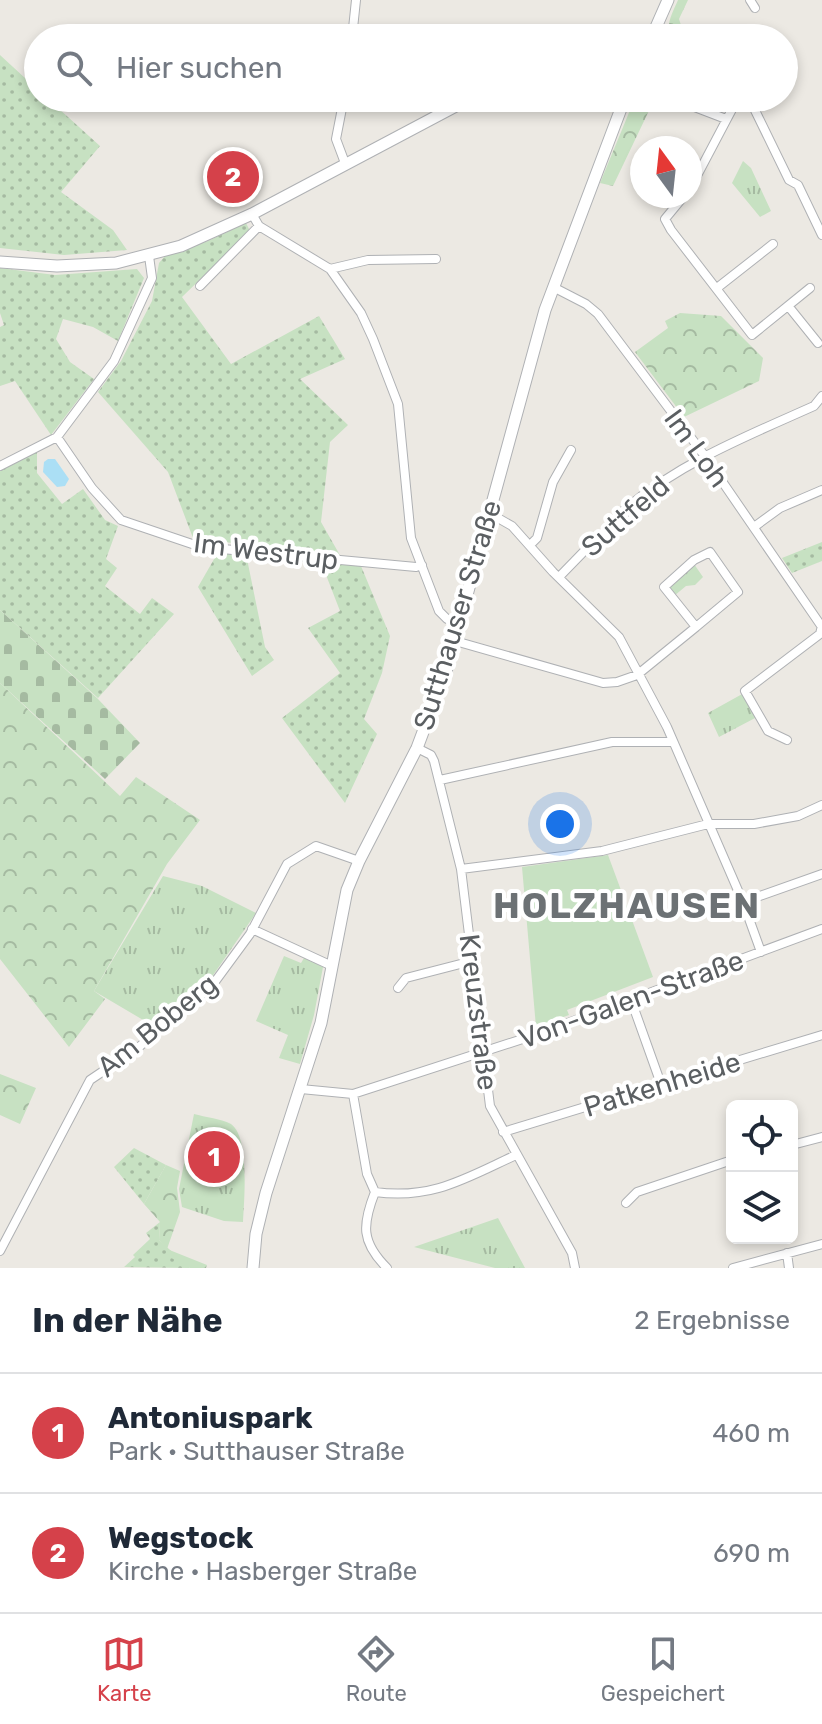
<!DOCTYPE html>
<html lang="de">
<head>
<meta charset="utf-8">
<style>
  :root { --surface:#fff; --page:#f2f2f3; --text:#1f2937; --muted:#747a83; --line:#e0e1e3; --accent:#d5414a }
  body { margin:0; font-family:Rubik,sans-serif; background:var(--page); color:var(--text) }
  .controls { position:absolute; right:24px; bottom:24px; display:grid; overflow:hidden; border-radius:12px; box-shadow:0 4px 12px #0003 }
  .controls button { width:72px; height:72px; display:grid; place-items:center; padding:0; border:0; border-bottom:2px solid var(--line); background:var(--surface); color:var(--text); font:40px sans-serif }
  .compass { position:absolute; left:630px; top:136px; width:72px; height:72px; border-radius:50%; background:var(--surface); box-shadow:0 4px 12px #0003; rotate:345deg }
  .you { position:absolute; left:560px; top:824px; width:28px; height:28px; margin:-20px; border:6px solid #fff; border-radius:50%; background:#1a73e8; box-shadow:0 0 0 12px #1a73e833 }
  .badge { display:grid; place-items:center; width:52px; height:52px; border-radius:50%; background:var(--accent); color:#fff; font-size:26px; font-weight:700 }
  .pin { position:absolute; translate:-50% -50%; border:4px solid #fff; box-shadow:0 2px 8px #0006 }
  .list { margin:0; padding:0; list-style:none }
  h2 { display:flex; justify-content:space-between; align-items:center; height:104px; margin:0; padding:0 32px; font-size:34px }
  h2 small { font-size:26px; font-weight:400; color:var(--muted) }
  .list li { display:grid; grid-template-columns:52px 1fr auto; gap:24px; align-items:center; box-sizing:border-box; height:120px; padding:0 32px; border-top:2px solid var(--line) }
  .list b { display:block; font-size:30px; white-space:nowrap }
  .list p { margin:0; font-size:26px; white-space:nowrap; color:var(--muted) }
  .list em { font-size:26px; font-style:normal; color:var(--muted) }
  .icon { flex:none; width:44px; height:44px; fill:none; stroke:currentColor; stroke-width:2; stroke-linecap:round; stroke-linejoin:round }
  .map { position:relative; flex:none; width:822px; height:1268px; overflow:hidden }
  .search { position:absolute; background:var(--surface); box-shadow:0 4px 12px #0003; left:24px; right:24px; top:24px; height:88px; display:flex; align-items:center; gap:20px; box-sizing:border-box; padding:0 28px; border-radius:44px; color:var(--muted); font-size:30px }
  .sheet { height:344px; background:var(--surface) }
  nav { display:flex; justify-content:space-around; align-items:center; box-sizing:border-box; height:112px; border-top:2px solid var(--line); background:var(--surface); font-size:22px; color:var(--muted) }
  nav a { display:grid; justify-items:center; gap:4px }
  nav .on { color:var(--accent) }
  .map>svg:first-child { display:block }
</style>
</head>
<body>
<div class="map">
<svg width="822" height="1268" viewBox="0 0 822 1268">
  <defs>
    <pattern id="grass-dots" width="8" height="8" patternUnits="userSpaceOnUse" patternTransform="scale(2)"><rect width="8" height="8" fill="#c7e1c2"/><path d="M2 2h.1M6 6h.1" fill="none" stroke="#a5baa1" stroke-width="1.8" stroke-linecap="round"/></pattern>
    <pattern id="forest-crowns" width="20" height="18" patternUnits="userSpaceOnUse" patternTransform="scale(2)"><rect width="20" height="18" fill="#c7e1c2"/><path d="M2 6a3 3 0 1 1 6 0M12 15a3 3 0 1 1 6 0" fill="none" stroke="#a5baa1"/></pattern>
    <pattern id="cemetery-stones" width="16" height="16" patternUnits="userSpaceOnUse" patternTransform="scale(2)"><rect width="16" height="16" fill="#c7e1c2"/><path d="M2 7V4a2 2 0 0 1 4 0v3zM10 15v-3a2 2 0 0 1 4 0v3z" fill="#a5baa1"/></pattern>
    <pattern id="park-tufts" width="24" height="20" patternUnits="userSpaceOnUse" patternTransform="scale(2)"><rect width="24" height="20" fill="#c7e1c2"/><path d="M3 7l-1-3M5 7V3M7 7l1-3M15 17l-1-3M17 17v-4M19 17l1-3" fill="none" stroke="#a5baa1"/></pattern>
  </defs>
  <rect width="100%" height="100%" fill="#ece9e3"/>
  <!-- grass -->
  <path fill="url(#grass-dots)" d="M0,55L38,90V98H47L100,146L61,192L113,230L127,250L64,255L0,248Z
    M246,223L250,231L182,297L231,364L319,316L345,359L300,379L348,425L330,442L321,522L341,557L193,538L168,472L98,392L121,361L152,301L159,263L165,256L208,241Z
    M0,268L55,275L137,269L144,278L118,341L93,327L63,319L56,339L70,362L94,379L51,435L15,381L0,386V327L4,325L0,313Z
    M37,452V473L62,504L83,489L105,520L118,526L106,559L117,568L105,586L140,614L152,598L174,614L98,698L0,610V471Z
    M822,542V561L792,573L782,558Z
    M217,554H246L265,647L274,660L252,676L198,587Z
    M321,562L361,566L390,636L382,673L364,719L377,734L345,803L282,718L340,673L308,628L340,611Z
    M134,1148L166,1165L144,1204L114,1167Z
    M160,1222L159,1240L190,1268L124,1267L135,1257L133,1255L150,1239L146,1233Z"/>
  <!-- forest -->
  <path fill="url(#forest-crowns)" d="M678,0H688L679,19L682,28L702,38H672C664,26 673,12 678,0Z
    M635,98H655L613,186L600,183Z
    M680,313L721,316L763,358L759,381L684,417L635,352L668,328L665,321Z
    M0,683L120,796L136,777L200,820L167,864L94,991L105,999L69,1047L0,959Z
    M0,1074L36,1088L20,1124L0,1115Z
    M166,1165L180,1171L177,1188L180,1212L167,1249L207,1265L206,1268H190L166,1255L167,1249L159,1240L160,1222L144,1204Z"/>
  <!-- cemetery -->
  <path fill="url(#cemetery-stones)" d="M0,610L97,698L140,743L105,779L0,683Z"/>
  <!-- park -->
  <path fill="url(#park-tufts)" d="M743,161L751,168L771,211L760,217L732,183Z
    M694,564L703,577L695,585L686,586L674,596L667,587Z
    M744,693L757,717L719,737L708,713Z
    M163,876L202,886L256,913L209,981L155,1027L94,991Z
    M284,956L301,963L304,958L323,967L314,1015L300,1064L279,1058L288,1035L256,1021Z
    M194,1114C205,1117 222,1119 231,1124C250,1137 244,1201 243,1222L224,1221L182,1207L179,1189Z
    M498,1218L525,1268H495L414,1247Z"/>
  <!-- pitch -->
  <path fill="#c7e1c2" d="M608,855L653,977L567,1010L569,1015L536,1027L522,867Z"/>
  <!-- water -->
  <path fill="#abdff5" d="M48,459H55L69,479L65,486L57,487L43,472L44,462Z"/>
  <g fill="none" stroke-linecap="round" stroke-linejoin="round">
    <!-- minor casing -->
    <g stroke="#afb1b4" stroke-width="10">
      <path id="minor" d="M750,0L755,8
        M352,38L356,0
        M344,98L336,139L345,163
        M671,98L726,119
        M749,98L789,180L798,185L822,235
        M638,160L642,161
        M690,189L738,98
        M684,196L665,219L671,230L752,335L810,288
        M252,214L259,226L330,269L361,313L373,339L398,404L411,538L439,611L447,619L460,623
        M330,269L368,260L436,259
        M200,286L259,226
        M553,287L586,304L598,314L704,455L822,627
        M717,288L773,244
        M789,307L818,343
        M57,437L92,488L121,520L201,547L416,567L422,565
        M0,466L57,437L114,361L152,278L149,256
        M489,513L512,526L553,572L619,637L667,727L743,902L761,952
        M754,527L780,508L822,490
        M531,544L537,538L553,482L571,450
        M560,576L597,538L605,537L624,518V510C681,462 747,436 814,406L822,396
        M455,641L603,683L617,682L637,675L696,627L664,587L694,560L710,552L738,592L696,627
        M787,740L768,731L745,691L820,634L822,626
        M417,748L431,755L434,761L461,869L490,1106L572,1253L575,1268
        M440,780L612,742H672
        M461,869L602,851L708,824H754L798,816L822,805
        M743,902L822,874
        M252,929L332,966
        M398,988L406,978L472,961
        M631,1000L661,1084
        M301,1089L353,1094L541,1033L822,929
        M353,1094L367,1174L375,1192
        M503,1132L822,1035
        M792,1145L822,1137
        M626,1203L637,1192L732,1160
        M0,1251L90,1080L139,1047L214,983L250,934L287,864L316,846L359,861
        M787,1253L789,1268
        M387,1268C361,1242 362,1225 375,1192C432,1200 466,1178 516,1155
        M733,1268L822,1244"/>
    </g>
    <!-- tertiary casing -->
    <g stroke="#afb1b4" stroke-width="13">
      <path id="tertiary" d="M653,34L668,0
        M582,38L602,34L622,38
        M639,38L648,33L660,38
        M0,262L57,266L116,263L181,246L252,214L471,98
        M253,1268L256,1234L266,1193L321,1023L347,890L359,861L417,748L447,668L545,310L625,98"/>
    </g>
    <!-- minor -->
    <use href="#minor" stroke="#fff" stroke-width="8"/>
    <!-- tertiary -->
    <use href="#tertiary" stroke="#fff" stroke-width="11"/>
  </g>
  <g text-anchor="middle" stroke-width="8" stroke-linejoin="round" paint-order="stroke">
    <!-- street labels -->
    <g font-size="28" fill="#5b5f62" stroke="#fff">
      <text transform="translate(697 448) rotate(54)" y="10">Im Loh</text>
      <text transform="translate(625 516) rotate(-41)" y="10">Suttfeld</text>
      <text transform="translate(266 551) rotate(7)" y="10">Im Westrup</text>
      <text transform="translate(457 615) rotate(-73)" y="10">Sutthauser Straße</text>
      <text transform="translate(631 999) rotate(-20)" y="10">Von-Galen-Straße</text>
      <text transform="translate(479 1012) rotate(83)" y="10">Kreuzstraße</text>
      <text transform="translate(157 1025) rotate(-39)" y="10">Am Boberg</text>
      <text transform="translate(662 1084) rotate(-17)" y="10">Patkenheide</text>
    </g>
    <!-- district labels -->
    <g font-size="36" font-weight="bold" letter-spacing="2" fill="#6c7174" stroke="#fff">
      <text x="627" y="918">HOLZHAUSEN</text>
    </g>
  </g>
</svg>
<div class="controls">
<button><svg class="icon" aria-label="locate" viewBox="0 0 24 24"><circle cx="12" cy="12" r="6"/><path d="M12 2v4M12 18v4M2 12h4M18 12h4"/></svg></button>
<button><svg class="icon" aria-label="layers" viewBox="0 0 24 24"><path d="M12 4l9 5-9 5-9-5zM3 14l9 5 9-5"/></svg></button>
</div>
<svg class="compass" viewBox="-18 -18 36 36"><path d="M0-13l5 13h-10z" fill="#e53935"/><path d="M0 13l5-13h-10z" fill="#747a83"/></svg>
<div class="you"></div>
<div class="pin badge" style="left:214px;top:1157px">1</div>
<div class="pin badge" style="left:233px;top:177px">2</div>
<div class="search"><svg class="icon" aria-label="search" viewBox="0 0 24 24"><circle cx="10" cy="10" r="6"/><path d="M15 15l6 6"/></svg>Hier suchen</div>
</div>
<section class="sheet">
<h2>In der Nähe<small>2 Ergebnisse</small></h2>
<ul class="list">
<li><span class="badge">1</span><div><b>Antoniuspark</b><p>Park · Sutthauser Straße</p></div><em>460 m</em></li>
<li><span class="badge">2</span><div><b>Wegstock</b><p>Kirche · Hasberger Straße</p></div><em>690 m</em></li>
</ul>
</section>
<nav>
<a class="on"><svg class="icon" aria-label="map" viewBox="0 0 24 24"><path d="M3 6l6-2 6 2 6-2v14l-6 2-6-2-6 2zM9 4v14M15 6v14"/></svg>Karte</a>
<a><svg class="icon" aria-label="directions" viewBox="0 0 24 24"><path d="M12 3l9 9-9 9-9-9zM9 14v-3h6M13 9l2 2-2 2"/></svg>Route</a>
<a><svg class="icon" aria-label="saved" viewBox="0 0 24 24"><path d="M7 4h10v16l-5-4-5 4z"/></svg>Gespeichert</a>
</nav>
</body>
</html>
